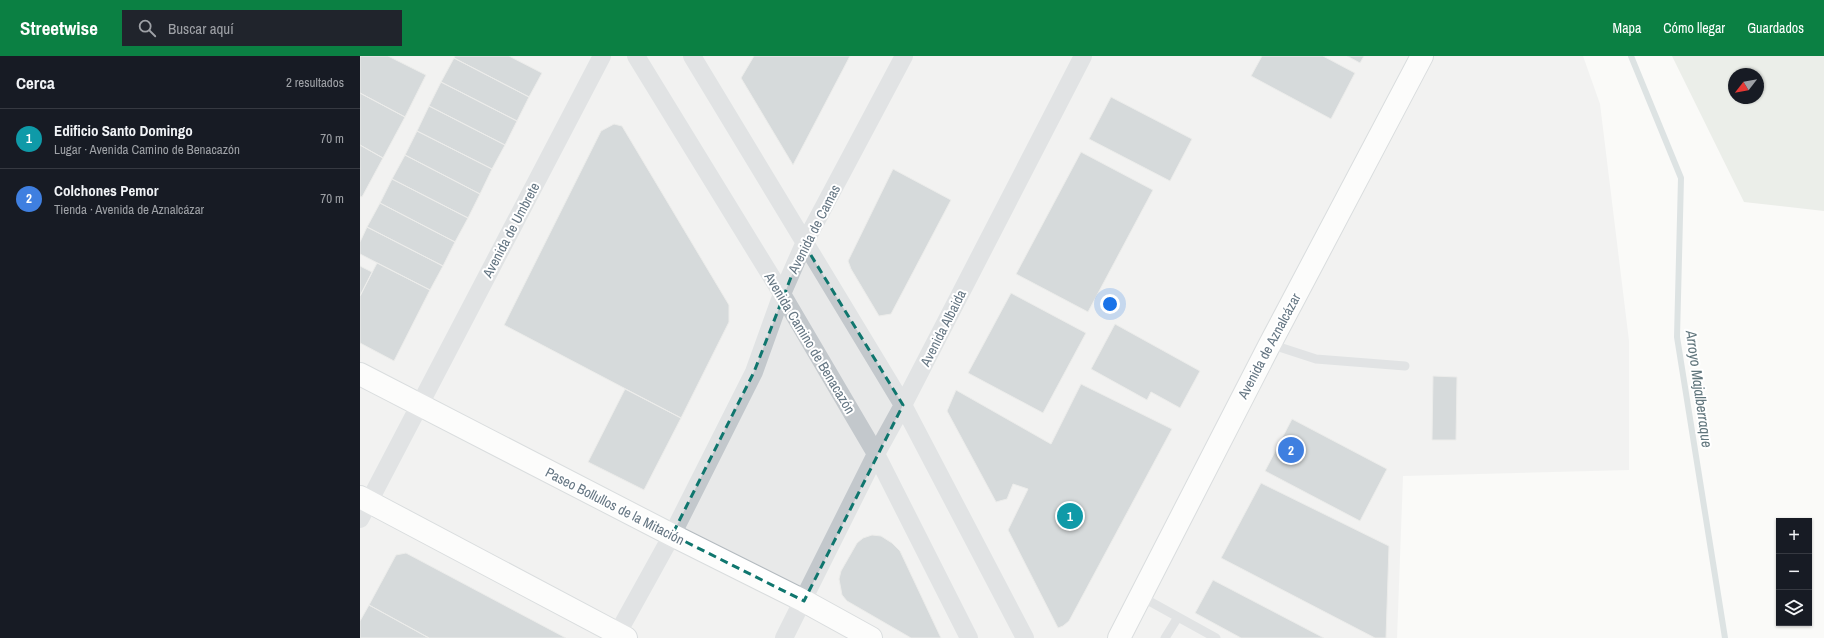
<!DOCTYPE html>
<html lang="es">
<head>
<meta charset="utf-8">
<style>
  :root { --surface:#171b24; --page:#20242c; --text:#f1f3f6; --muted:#9ea1a6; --line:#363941; --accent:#0b8043 }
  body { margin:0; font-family:"Archivo Narrow",sans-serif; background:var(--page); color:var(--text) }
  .controls { position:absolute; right:12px; bottom:12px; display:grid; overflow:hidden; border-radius:0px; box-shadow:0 1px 3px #0004 }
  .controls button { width:36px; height:36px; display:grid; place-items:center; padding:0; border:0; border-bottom:1px solid var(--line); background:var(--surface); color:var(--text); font:20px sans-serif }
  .compass { position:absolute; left:1368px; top:12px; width:36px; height:36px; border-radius:50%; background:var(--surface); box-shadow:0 1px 3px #0004; rotate:239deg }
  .you { position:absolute; left:750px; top:248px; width:14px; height:14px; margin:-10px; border:3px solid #fff; border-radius:50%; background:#1a73e8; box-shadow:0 0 0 6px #1a73e833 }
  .badge { display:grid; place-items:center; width:26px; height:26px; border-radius:50%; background:var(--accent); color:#fff; font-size:13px; font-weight:700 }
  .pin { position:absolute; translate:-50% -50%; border:2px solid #fff; box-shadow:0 1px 4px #0006 }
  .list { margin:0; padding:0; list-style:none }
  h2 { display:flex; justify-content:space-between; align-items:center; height:52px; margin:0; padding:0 16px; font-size:17px }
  h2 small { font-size:13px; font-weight:400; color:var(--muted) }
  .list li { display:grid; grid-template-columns:26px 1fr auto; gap:12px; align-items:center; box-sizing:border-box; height:60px; padding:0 16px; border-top:1px solid var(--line) }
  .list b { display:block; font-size:15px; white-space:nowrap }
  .list p { margin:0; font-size:13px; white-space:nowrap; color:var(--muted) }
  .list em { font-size:13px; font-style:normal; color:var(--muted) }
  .icon { flex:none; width:22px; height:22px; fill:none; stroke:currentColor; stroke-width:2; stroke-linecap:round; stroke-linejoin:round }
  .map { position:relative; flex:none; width:1464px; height:582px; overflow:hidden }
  header { display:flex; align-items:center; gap:24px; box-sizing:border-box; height:56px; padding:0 20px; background:var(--accent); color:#fff }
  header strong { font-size:19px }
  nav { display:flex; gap:22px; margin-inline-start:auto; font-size:14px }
  .search { width:280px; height:36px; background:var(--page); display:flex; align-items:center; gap:10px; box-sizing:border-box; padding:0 14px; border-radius:0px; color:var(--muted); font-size:15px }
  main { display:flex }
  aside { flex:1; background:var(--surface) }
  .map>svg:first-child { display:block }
</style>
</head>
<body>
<header>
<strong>Streetwise</strong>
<div class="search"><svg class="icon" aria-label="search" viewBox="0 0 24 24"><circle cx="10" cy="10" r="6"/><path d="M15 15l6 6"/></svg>Buscar aquí</div>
<nav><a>Mapa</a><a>Cómo llegar</a><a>Guardados</a></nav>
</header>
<main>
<aside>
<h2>Cerca<small>2 resultados</small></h2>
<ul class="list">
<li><span class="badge" style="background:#0f9aa8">1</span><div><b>Edificio Santo Domingo</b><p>Lugar · Avenida Camino de Benacazón</p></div><em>70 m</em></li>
<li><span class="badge" style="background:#3f7fe0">2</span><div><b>Colchones Pemor</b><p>Tienda · Avenida de Aznalcázar</p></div><em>70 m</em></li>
</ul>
</aside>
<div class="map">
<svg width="1464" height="582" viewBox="0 0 1464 582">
  <rect width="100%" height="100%" fill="#fafaf8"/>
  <!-- built -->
  <path fill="#e8e9e9" d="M0,0H1223L1240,48L1269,285V414L1043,420L1037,582H0Z"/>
  <!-- green -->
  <path fill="#dadfd7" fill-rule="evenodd" d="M1312,0H1464V155L1384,146ZM1374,18H1398V42H1374Z"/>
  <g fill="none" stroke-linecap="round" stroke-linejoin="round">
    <!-- stream -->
    <path stroke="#bbc7cb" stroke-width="6" d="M1271,0L1321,122L1317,281L1365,582"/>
  </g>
  <!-- building -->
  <path fill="#aab3b9" stroke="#dcdcda" d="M0,0H28L66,19L45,61L0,37Z
    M95,0H149L182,17L169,41L94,2Z
    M394,0H490L433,109L381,22Z
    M902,0H963L995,17L971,63L891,20Z
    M987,0H1004L1000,7Z
    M94,2L169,41L157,65L81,26Z
    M81,26L157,65L145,89L69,50Z
    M0,37L45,61L23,102L0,89Z
    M751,41L832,83L810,125L729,83Z
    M69,50L145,89L132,113L57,75Z
    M254,68L262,70L369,249V266L321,362L144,269L241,75Z
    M57,75L132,113L120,138L45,99Z
    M0,89L23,102L2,141L0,140Z
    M721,96L793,134L728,256L656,218Z
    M45,99L120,138L108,162L32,123Z
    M533,113L591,144L531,258L519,260L491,213L488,205Z
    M32,123L108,162L95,186L20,147Z
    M20,147L95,186L83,210L7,171Z
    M7,171L83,210L70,234L0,198V186Z
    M17,207L70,234L34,305L0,287V240Z
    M0,210L12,216L0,240Z
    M651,237L726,277L683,357L608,317Z
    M755,268L840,315L820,352L791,336L787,344L731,313Z
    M1073,320L1097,321L1096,384H1072Z
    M721,328L812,373L709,565L703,570L698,572L648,474L668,433L653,428L647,443L636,446L587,355L596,334L691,388Z
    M265,333L321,362L284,434L228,406Z
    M932,363L1027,413L1000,465L905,415Z
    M901,427L1029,490L1026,582H1015L861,502Z
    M512,479L521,480L532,487L540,495L581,582H551L487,545L482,539L479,523L481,515L497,487L503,482Z
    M46,497L206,582H69L9,549L36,499Z
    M853,524L964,582H881L835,557Z
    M9,549L69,582H0V565Z"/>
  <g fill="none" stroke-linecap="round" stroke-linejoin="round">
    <!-- secondary casing -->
    <g stroke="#b3babf" stroke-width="24">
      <path id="secondary" d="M0,318L312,479L444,545L511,582
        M0,441L266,582
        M759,582L910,288L1062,0"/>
    </g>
    <!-- lane -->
    <path stroke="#c3c8cc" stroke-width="9" d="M910,288L956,303L1045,310
      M780,540L856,582
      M805,582L818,561"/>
    <!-- street -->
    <path stroke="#c3c8cc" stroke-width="18" d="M276,0L422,238L516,398L609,582
      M332,0L543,349L665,582
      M0,463L242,0
      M255,582L312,479L394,316L422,238L444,188L544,0
      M424,582L516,398L543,349L723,0"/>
    <!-- secondary -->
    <use href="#secondary" stroke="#fff" stroke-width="22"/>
  </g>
  <!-- marked area -->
  <path d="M0 0H1464V582H0ZM444,188L543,349L444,545L312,479L394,316Z" fill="#fafaf8" fill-opacity=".55" fill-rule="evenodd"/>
  <path fill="none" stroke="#0f766e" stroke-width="3" stroke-dasharray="8 5" stroke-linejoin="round" d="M444,188L543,349L444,545L312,479L394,316Z"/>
  <g text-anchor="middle" stroke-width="4" stroke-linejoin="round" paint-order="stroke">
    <!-- street labels -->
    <g font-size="14" fill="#657683" stroke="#fff">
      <text transform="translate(454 173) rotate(-63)" y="5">Avenida de Camas</text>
      <text transform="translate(151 174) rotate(-62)" y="5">Avenida de Umbrete</text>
      <text transform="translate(583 272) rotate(-63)" y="5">Avenida Albaida</text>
      <text transform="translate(450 287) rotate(59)" y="5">Avenida Camino de Benacazón</text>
      <text transform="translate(909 290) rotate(-62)" y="5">Avenida de Aznalcázar</text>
      <text transform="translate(255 450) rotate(27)" y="5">Paseo Bollullos de la Mitación</text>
    </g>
    <!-- water labels -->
    <g font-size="15" font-style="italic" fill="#60757c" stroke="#fff">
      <text transform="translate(1339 333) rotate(82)" y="5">Arroyo Majalberraque</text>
    </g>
  </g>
</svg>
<div class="controls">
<button>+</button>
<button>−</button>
<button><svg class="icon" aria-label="layers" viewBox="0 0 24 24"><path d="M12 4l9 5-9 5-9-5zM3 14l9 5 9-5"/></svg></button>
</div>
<svg class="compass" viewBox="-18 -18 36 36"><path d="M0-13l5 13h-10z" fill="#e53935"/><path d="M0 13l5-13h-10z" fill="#9ea1a6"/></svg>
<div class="you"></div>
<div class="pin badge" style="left:710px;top:460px;background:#0f9aa8">1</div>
<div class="pin badge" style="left:931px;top:394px;background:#3f7fe0">2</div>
</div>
</main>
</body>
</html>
